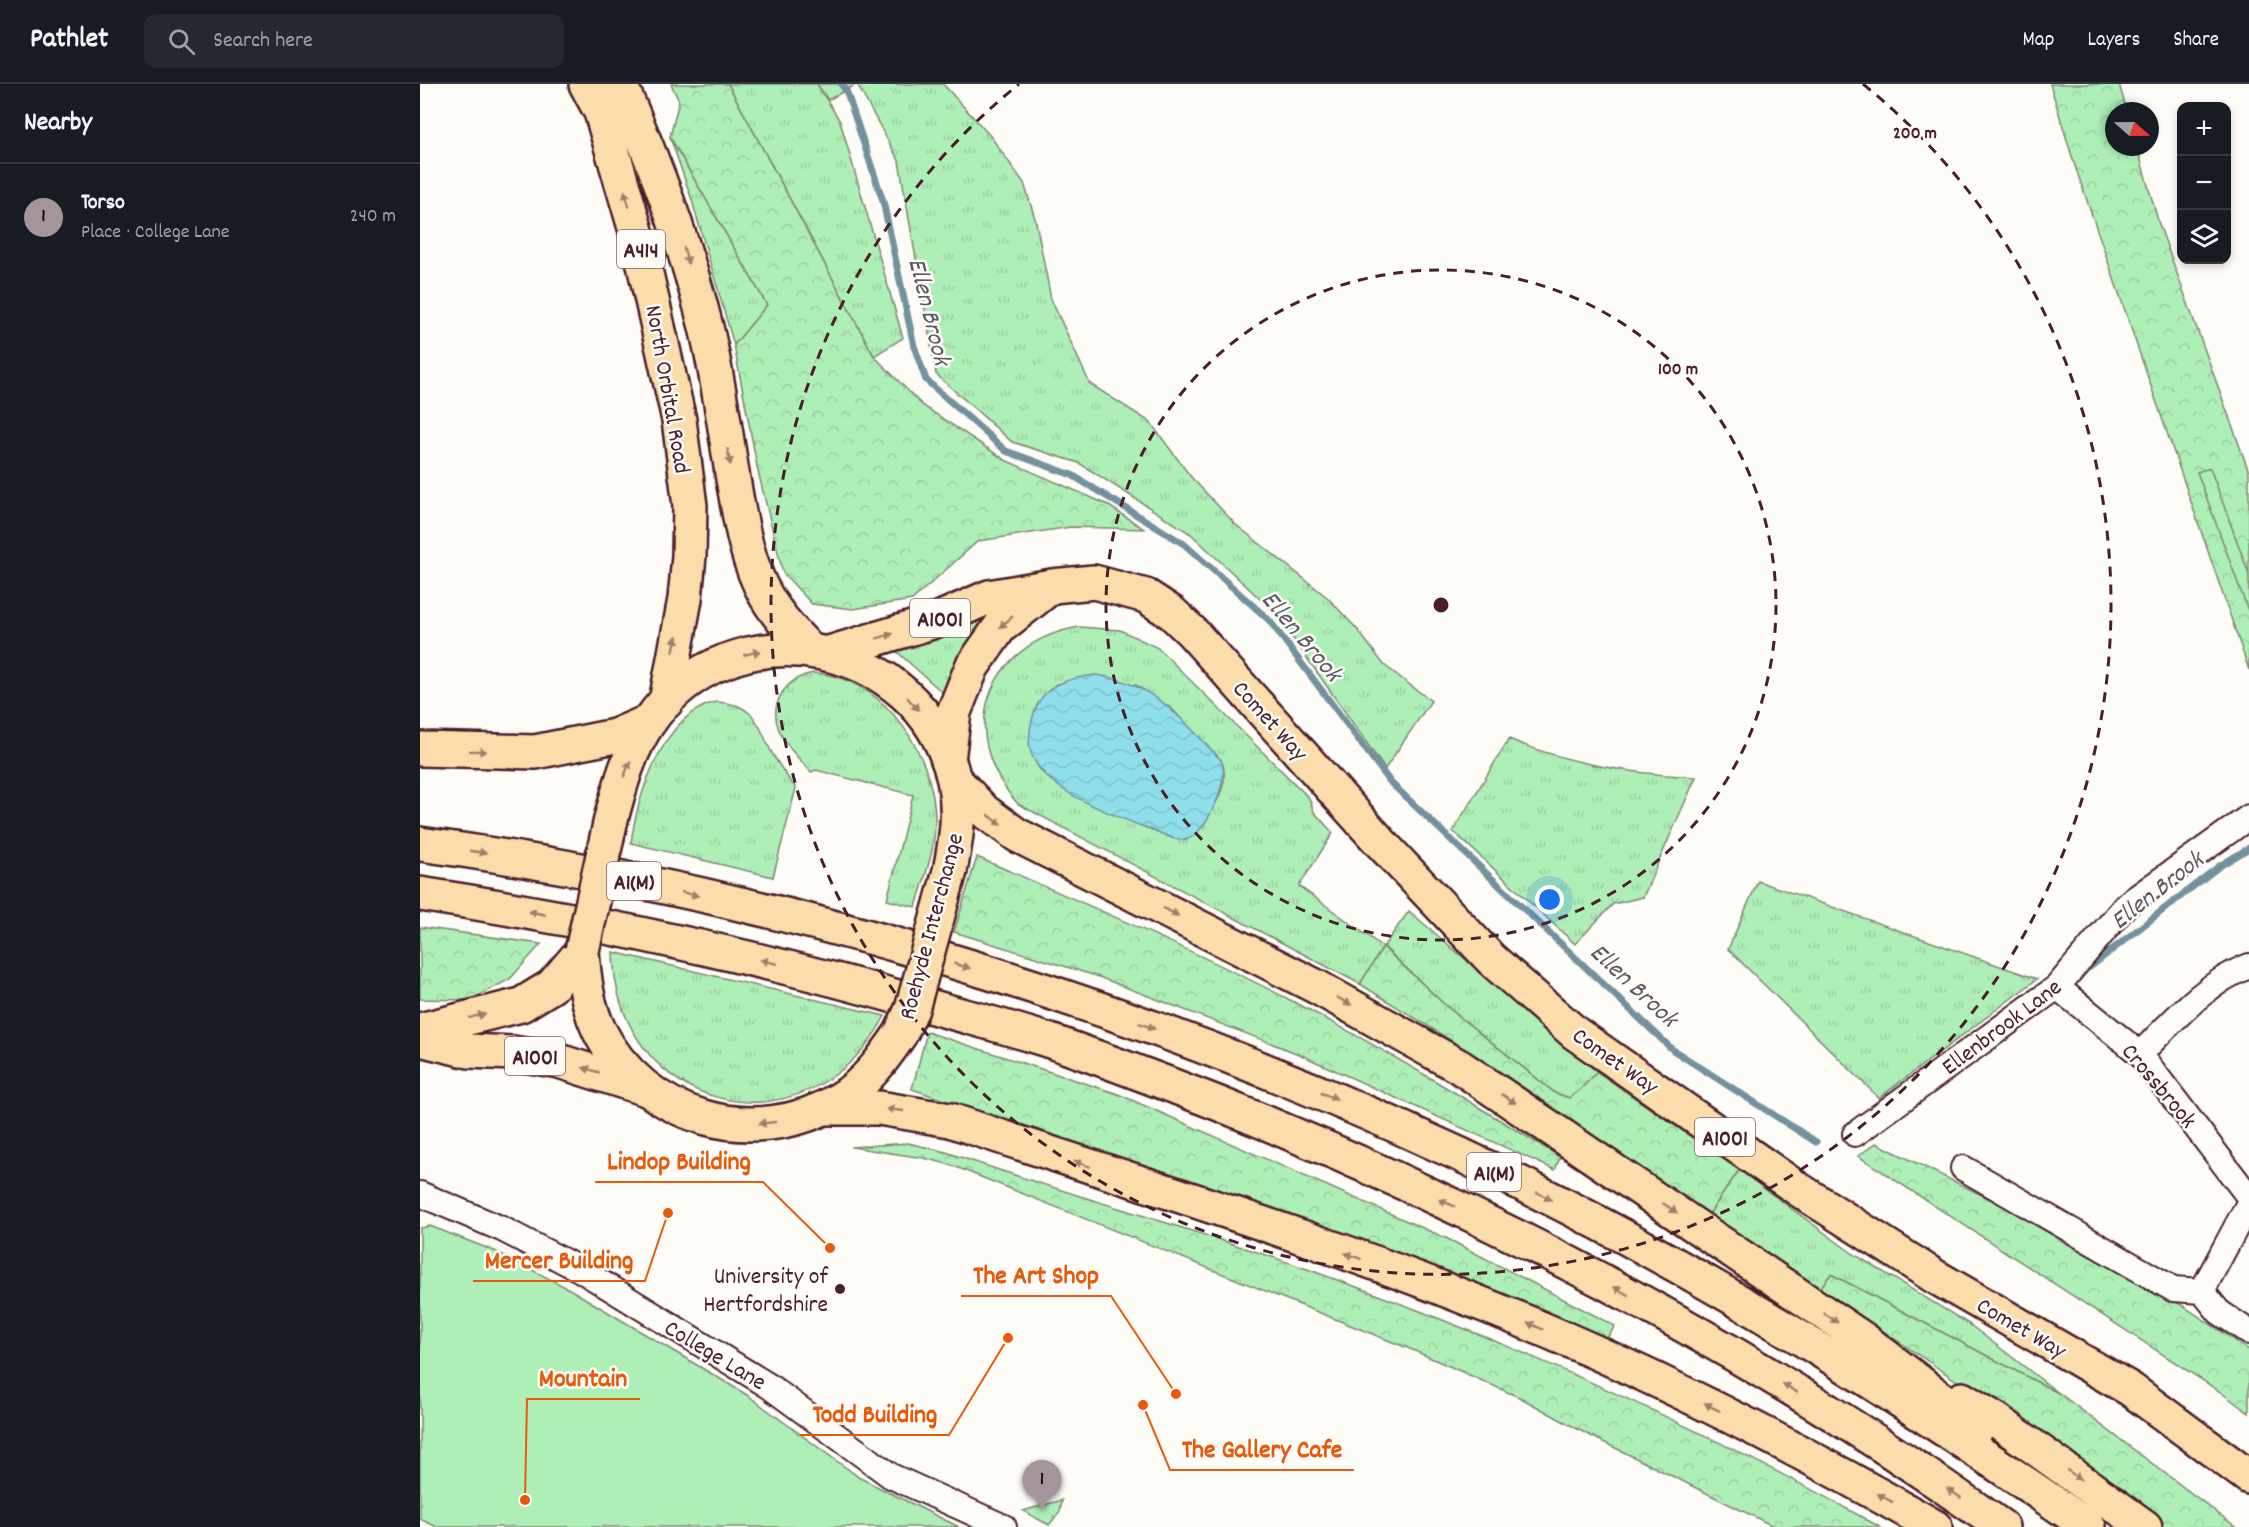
<!DOCTYPE html>
<html lang="en">
<head>
<meta charset="utf-8">
<style>
  :root { --surface:#171b24; --page:#242831; --text:#f1f3f6; --muted:#9ea1a6; --line:#363941; --accent:#a6949b }
  body { margin:0; font-family:Dekko,sans-serif; background:var(--page); color:var(--text) }
  .controls { position:absolute; right:18px; top:18px; display:grid; overflow:hidden; border-radius:12px; box-shadow:0 3px 9px #0003 }
  .controls button { width:54px; height:54px; display:grid; place-items:center; padding:0; border:0; border-bottom:2px solid var(--line); background:var(--surface); color:var(--text); font:30px sans-serif }
  .compass { position:absolute; left:1685px; top:18px; width:54px; height:54px; border-radius:50%; background:var(--surface); box-shadow:0 3px 9px #0003; rotate:110deg }
  .you { position:absolute; left:1130px; top:816px; width:21px; height:21px; margin:-15px; border:4px solid #fff; border-radius:50%; background:#1a73e8; box-shadow:0 0 0 9px #1a73e833 }
  .badge { display:grid; place-items:center; width:39px; height:39px; border-radius:50%; background:var(--accent); color:#111; font-size:20px; font-weight:700 }
  .pin { position:absolute; translate:-50% -50px; filter:drop-shadow(0 2px 3px #0008) }
  .pin::after { content:''; position:absolute; top:32px; width:21px; height:18px; background:inherit; clip-path:polygon(0 0,100% 0,50% 100%) }
  .list { margin:0; padding:0; list-style:none }
  h2 { display:flex; justify-content:space-between; align-items:center; height:78px; margin:0; padding:0 24px; font-size:26px }
  h2 small { font-size:20px; font-weight:400; color:var(--muted) }
  .list li { display:grid; grid-template-columns:39px 1fr auto; gap:18px; align-items:center; box-sizing:border-box; height:108px; padding:0 24px; border-top:2px solid var(--line) }
  .list b { display:block; font-size:22px; white-space:nowrap }
  .list p { margin:0; font-size:20px; white-space:nowrap; color:var(--muted) }
  .list em { font-size:20px; font-style:normal; color:var(--muted) }
  .icon { flex:none; width:33px; height:33px; fill:none; stroke:currentColor; stroke-width:2; stroke-linecap:round; stroke-linejoin:round }
  .map { position:relative; flex:none; width:1829px; height:1443px; overflow:hidden }
  header { display:flex; align-items:center; gap:36px; box-sizing:border-box; height:84px; padding:0 30px; background:var(--surface); border-bottom:2px solid var(--line) }
  header strong { font-size:28px }
  nav { display:flex; gap:33px; margin-inline-start:auto; font-size:21px }
  .search { width:420px; height:54px; background:var(--page); display:flex; align-items:center; gap:15px; box-sizing:border-box; padding:0 21px; border-radius:12px; color:var(--muted); font-size:22px }
  main { display:flex }
  aside { flex:1; background:var(--surface) }
  .map>svg:first-child { display:block }
</style>
</head>
<body>
<header>
<strong>Pathlet</strong>
<div class="search"><svg class="icon" aria-label="search" viewBox="0 0 24 24"><circle cx="10" cy="10" r="6"/><path d="M15 15l6 6"/></svg>Search here</div>
<nav><a>Map</a><a>Layers</a><a>Share</a></nav>
</header>
<main>
<aside>
<h2>Nearby<small></small></h2>
<ul class="list">
<li><span class="badge">1</span><div><b>Torso</b><p>Place · College Lane</p></div><em>240 m</em></li>
</ul>
</aside>
<div class="map">
<svg width="1829" height="1443" viewBox="0 0 1829 1443">
  <defs>
    <pattern id="grass-tufts" width="24" height="20" patternUnits="userSpaceOnUse" patternTransform="scale(1.5)"><rect width="24" height="20" fill="#aeeeb7"/><path d="M3 7l-1-3M5 7V3M7 7l1-3M15 17l-1-3M17 17v-4M19 17l1-3" fill="none" stroke="#97cc9e"/></pattern>
    <pattern id="forest-crowns" width="20" height="18" patternUnits="userSpaceOnUse" patternTransform="scale(1.5)"><rect width="20" height="18" fill="#aeeeb7"/><path d="M2 6a3 3 0 1 1 6 0M12 15a3 3 0 1 1 6 0" fill="none" stroke="#97cc9e"/></pattern>
    <pattern id="water-waves" width="16" height="10" patternUnits="userSpaceOnUse" patternTransform="scale(1.5)"><rect width="16" height="10" fill="#8fdfeb"/><path d="M0 5q4-4 8 0t8 0" fill="none" stroke="#7dbfca"/></pattern>
  </defs>
  <rect width="100%" height="100%" fill="#fdfcf7"/>
  <filter id="ink" filterUnits="userSpaceOnUse"><feTurbulence type="fractalNoise" baseFrequency=".0167" numOctaves="2"/><feDisplacementMap in="SourceGraphic" scale="12" xChannelSelector="R" yChannelSelector="G"/><feConvolveMatrix kernelMatrix="1 2 1 2 8 2 1 2 1" color-interpolation-filters="sRGB"/></filter>
  <g filter="url(#ink)">
    <!-- grass -->
    <path fill="url(#grass-tufts)" stroke="#7c8671" stroke-width="1.5" fill-rule="evenodd" d="M308,0H397L420,37L483,254L454,272Z
      M437,0H523L571,53L604,99L616,138L631,215L670,300L730,338L771,393L815,440L907,513L937,545L964,581L1011,617L965,685L856,530L771,450L659,379L592,358L516,290L479,77Z
      M250,53L347,221L314,261L271,113Z
      M570,524L573,532C548,554 532,578 523,609L474,565Z
      M659,543L700,546L738,564L889,714L894,728L913,749L879,802L963,863L989,827L1177,988L1160,1006L1149,1014L1135,1009L1026,922L964,863L940,900L598,720C534,650 566,559 659,543ZM636,600L716,601L752,625L801,676C814,703 785,739 766,756L755,755C725,742 628,709 616,679C614,672 616,659 616,652C615,625 616,618 636,600Z
      M393,589C466,592 518,675 515,743C514,770 503,797 496,823L467,816L493,711L396,686L391,688C380,676 365,661 359,646C348,618 367,594 393,589Z
      M297,618C336,620 337,640 352,669C359,681 367,693 376,704L353,793L211,759C217,712 244,628 297,618Z
      M1089,655C1148,680 1212,690 1276,693L1223,813L1193,820L1155,860L1033,747Z
      M1338,797L1617,895L1459,1014L1308,865Z
      M193,868L465,932C389,1075 196,1030 193,868Z
      M1319,1086L1432,1169L1549,1240L1640,1310L1411,1190L1400,1204L1289,1130Z
      M642,1416L640,1428L629,1441L603,1427Z"/>
    <!-- forest -->
    <path fill="url(#forest-crowns)" stroke="#7c8671" stroke-width="1.5" d="M251,0H308L454,272L502,321L585,376L686,420L724,445L651,443L558,457L492,516L433,525L392,520L363,489L338,387L314,261L347,221L250,53L259,17Z
      M397,0H437L408,16Z
      M1630,0H1699L1707,27H1694V63H1717L1739,140L1829,388V586L1654,79Z
      M557,773C665,820 774,866 878,920C968,967 1054,1020 1140,1073L1135,1086L879,970L679,893L534,848Z
      M0,843L121,860L90,895L50,916L0,915Z
      M963,863L1026,922L1135,1009L1149,1014L1160,1006L1177,988L1319,1086L1289,1130L1066,978L940,900Z
      M507,948L698,1010L1030,1156L1195,1242L1185,1257L990,1176L492,1005Z
      M488,1059L526,1068C645,1110 768,1143 887,1185C1084,1255 1278,1341 1460,1443H1355L1163,1348L1101,1314L995,1267L531,1081L504,1074L431,1063Z
      M1456,1059L1649,1154L1763,1222L1829,1266V1329L1799,1307L1438,1072Z
      M1411,1190L1640,1310L1816,1443H1738L1578,1325L1400,1204Z"/>
    <!-- green -->
    <path fill="#aeeeb7" stroke="#7c8671" stroke-width="1.5" d="M1790,384L1829,490V529L1777,388Z
      M10,1142L77,1168L151,1206L327,1311L440,1394L539,1443H17L0,1435V1144Z"/>
    <!-- water -->
    <path fill="url(#water-waves)" stroke="#73929e" stroke-width="1.5" d="M677,591C735,599 762,636 801,676C810,694 791,735 777,749C770,756 764,756 755,755C715,738 621,712 610,665C608,654 611,639 614,629C623,600 651,593 677,591Z"/>
    <g fill="none" stroke-linecap="round" stroke-linejoin="round">
      <!-- stream -->
      <path stroke="#73929e" stroke-width="7" d="M421,0L426,6L463,117L494,262L506,296L586,367L652,391L764,460L849,536L971,699L1253,966L1396,1058
        M1670,883L1798,783L1829,764"/>
      <!-- street casing -->
      <g stroke="#4a1f2b" stroke-width="28">
        <path id="street" d="M1637,903L1720,970L1829,1113
          M1720,970C1752,938 1786,898 1829,882
          M1435,1050L1637,903L1706,821L1829,733
          M1543,1084L1753,1205L1782,1207
          M0,1110L82,1145L161,1186L349,1302L471,1392L584,1443
          M1829,1119L1782,1207L1799,1228L1829,1248"/>
      </g>
      <!-- primary casing -->
      <g stroke="#4a1f2b" stroke-width="38">
        <path id="primary" d="M409,569L512,538L569,513L632,502L674,498L726,512L752,529L772,548L960,758L1071,875L1155,949L1378,1105L1514,1192L1710,1305L1829,1393
          M528,676L534,628L552,583L580,543L628,505
          M0,946L101,921L132,902L162,867
          M0,955L49,967L93,969L139,977L226,1005"/>
      </g>
      <!-- highway casing -->
      <g stroke="#4a1f2b" stroke-width="38">
        <path id="highway" d="M166,0L181,28L218,154L259,336L270,422L269,472L265,515L246,618
          M200,0C235,79 265,159 286,243C298,293 305,345 313,395C320,434 326,477 346,512C358,533 373,549 389,565
          M0,665L115,668L195,652L230,637
          M534,695L564,727L597,751L897,903L1040,983L1446,1257L1558,1343
          M191,735C200,702 209,667 229,638C311,518 503,554 534,696C541,728 536,756 530,787
          M0,760C377,811 764,935 1106,1102C1303,1199 1488,1318 1669,1443
          M0,810C171,836 340,873 506,921C550,934 596,945 639,960C973,1077 1293,1238 1582,1443
          M162,867C164,894 167,921 179,946C223,1035 335,1067 420,1015C446,999 464,974 481,949
          M403,1024H459L530,1036C725,1101 923,1161 1113,1241C1251,1299 1385,1368 1515,1443
          M1542,1315L1575,1335L1725,1443"/>
      </g>
      <!-- street -->
      <use href="#street" stroke="#fdfcf7" stroke-width="24"/>
      <!-- primary -->
      <use href="#primary" stroke="#faddab" stroke-width="33"/>
      <!-- highway -->
      <use href="#highway" stroke="#faddab" stroke-width="33"/>
      <!-- highway-bridge casing -->
      <g stroke="#4a1f2b" stroke-width="38" stroke-linecap="butt">
        <path id="highway-bridge" d="M162,867L191,735
          M481,949L492,925L530,787"/>
      </g>
      <!-- highway-bridge -->
      <use href="#highway-bridge" stroke="#faddab" stroke-width="33"/>
    </g>
    <!-- one-way arrows -->
    <defs><path id="oneway-solid" d="M-6-.8H1V-3.2L6.5 0L1 3.2V.8H-6Z" transform="scale(1.5)"/></defs>
    <g fill="#a27e6b">
      <use href="#oneway-solid" transform="translate(207 115) rotate(-106)"/>
      <use href="#oneway-solid" transform="translate(266 172) rotate(74)"/>
      <use href="#oneway-solid" transform="translate(309 373) rotate(80)"/>
      <use href="#oneway-solid" transform="translate(586 538) rotate(140)"/>
      <use href="#oneway-solid" transform="translate(465 552) rotate(-17)"/>
      <use href="#oneway-solid" transform="translate(255 560) rotate(-78)"/>
      <use href="#oneway-solid" transform="translate(332 569) rotate(-13)"/>
      <use href="#oneway-solid" transform="translate(493 620) rotate(48)"/>
      <use href="#oneway-solid" transform="translate(58 667) rotate(1)"/>
      <use href="#oneway-solid" transform="translate(207 685) rotate(-68)"/>
      <use href="#oneway-solid" transform="translate(575 736) rotate(38)"/>
      <use href="#oneway-solid" transform="translate(58 768) rotate(8)"/>
      <use href="#oneway-solid" transform="translate(270 810) rotate(13)"/>
      <use href="#oneway-solid" transform="translate(751 828) rotate(27)"/>
      <use href="#oneway-solid" transform="translate(117 829) rotate(-169)"/>
      <use href="#oneway-solid" transform="translate(349 878) rotate(-167)"/>
      <use href="#oneway-solid" transform="translate(542 882) rotate(17)"/>
      <use href="#oneway-solid" transform="translate(924 917) rotate(28)"/>
      <use href="#oneway-solid" transform="translate(57 932) rotate(-14)"/>
      <use href="#oneway-solid" transform="translate(727 942) rotate(21)"/>
      <use href="#oneway-solid" transform="translate(171 986) rotate(-164)"/>
      <use href="#oneway-solid" transform="translate(909 1012) rotate(21)"/>
      <use href="#oneway-solid" transform="translate(1089 1015) rotate(33)"/>
      <use href="#oneway-solid" transform="translate(475 1026) rotate(-174)"/>
      <use href="#oneway-solid" transform="translate(347 1039) rotate(173)"/>
      <use href="#oneway-solid" transform="translate(662 1080) rotate(-161)"/>
      <use href="#oneway-solid" transform="translate(1124 1112) rotate(28)"/>
      <use href="#oneway-solid" transform="translate(1027 1119) rotate(-156)"/>
      <use href="#oneway-solid" transform="translate(1250 1124) rotate(34)"/>
      <use href="#oneway-solid" transform="translate(933 1172) rotate(-160)"/>
      <use href="#oneway-solid" transform="translate(1201 1207) rotate(-150)"/>
      <use href="#oneway-solid" transform="translate(1411 1234) rotate(34)"/>
      <use href="#oneway-solid" transform="translate(1115 1242) rotate(-157)"/>
      <use href="#oneway-solid" transform="translate(1370 1304) rotate(-149)"/>
      <use href="#oneway-solid" transform="translate(1292 1323) rotate(-153)"/>
      <use href="#oneway-solid" transform="translate(1654 1391) rotate(35)"/>
      <use href="#oneway-solid" transform="translate(1534 1409) rotate(-146)"/>
      <use href="#oneway-solid" transform="translate(1465 1414) rotate(-151)"/>
    </g>
  </g>
  <!-- distance rings -->
  <g fill="none" stroke="#4a1f2b" stroke-width="3" stroke-dasharray="10 8">
    <circle cx="1021" cy="521" r="335"/>
    <path d="M1443 0A670 670 0 1 1 599 0"/>
  </g>
  <!-- markers -->
  <circle fill="#4a1f2b" stroke="#fdfcf7" stroke-width="2" cx="420" cy="1205" r="6"/>
  <g text-anchor="middle" stroke-width="5" stroke-linejoin="round" paint-order="stroke">
    <!-- shield labels -->
    <g fill="#fdfcf7" stroke="#806168" stroke-width="1.5">
      <rect x="197" y="146" width="48" height="38" rx="4.5"/>
      <rect x="490" y="515" width="60" height="38" rx="4.5"/>
      <rect x="187" y="778" width="54" height="38" rx="4.5"/>
      <rect x="85" y="953" width="60" height="38" rx="4.5"/>
      <rect x="1275" y="1034" width="60" height="38" rx="4.5"/>
      <rect x="1047" y="1069" width="54" height="38" rx="4.5"/>
    </g>
    <g font-size="22" font-weight="bold" fill="#4a1f2b">
      <text x="221" y="173">A414</text>
      <text x="520" y="542">A1001</text>
      <text x="214" y="805">A1(M)</text>
      <text x="115" y="980">A1001</text>
      <text x="1305" y="1061">A1001</text>
      <text x="1074" y="1096">A1(M)</text>
    </g>
    <!-- street labels -->
    <g font-size="24" fill="#4a1f2b" stroke="#fdfcf7">
      <text transform="translate(249 305) rotate(80)" y="8">North Orbital Road</text>
      <text transform="translate(851 636) rotate(48)" y="8">Comet Way</text>
      <text transform="translate(510 842) rotate(-75)" y="8">Roehyde Interchange</text>
      <text transform="translate(1581 942) rotate(-37)" y="8">Ellenbrook Lane</text>
      <text transform="translate(1196 976) rotate(35)" y="8">Comet Way</text>
      <text transform="translate(1740 1001) rotate(50)" y="8">Crossbrook</text>
      <text transform="translate(1602 1243) rotate(30)" y="8">Comet Way</text>
      <text transform="translate(296 1270) rotate(31)" y="8">College Lane</text>
    </g>
    <!-- poi labels -->
    <g font-size="24" fill="#4a1f2b" stroke="#fdfcf7" text-anchor="end">
      <text x="408" y="1199">University of<tspan x="408" dy="28">Hertfordshire</tspan></text>
    </g>
    <!-- water labels -->
    <g font-size="26" font-style="italic" fill="#5f5965" stroke="#fdfcf7">
      <text transform="translate(511 227) rotate(76)" y="9">Ellen Brook</text>
      <text transform="translate(883 551) rotate(50)" y="9">Ellen Brook</text>
      <text transform="translate(1736 805) rotate(-38)" y="9">Ellen Brook</text>
      <text transform="translate(1215 900) rotate(43)" y="9">Ellen Brook</text>
    </g>
  </g>
  <circle cx="1021" cy="521" r="9" fill="#4a1f2b" stroke="#fdfcf7" stroke-width="3"/>
  <g font-size="18" text-anchor="middle" font-weight="bold" fill="#4a1f2b" stroke="#fdfcf7" stroke-width="5" stroke-linejoin="round" paint-order="stroke">
    <text x="1495" y="54">200 m</text>
    <text x="1258" y="290">100 m</text>
  </g>
  <!-- callouts -->
  <path fill="none" stroke="#e8590c" stroke-width="2" d="M410 1164L343 1098H175M248 1129L225 1197H53M756 1310L691 1212H541M105 1416L107 1315H220M588 1254L529 1351H380M723 1321L750 1386H934"/>
  <g fill="#e8590c" stroke="#fdfcf7" stroke-width="2">
    <circle cx="410" cy="1164" r="6"/>
    <circle cx="248" cy="1129" r="6"/>
    <circle cx="756" cy="1310" r="6"/>
    <circle cx="105" cy="1416" r="6"/>
    <circle cx="588" cy="1254" r="6"/>
    <circle cx="723" cy="1321" r="6"/>
  </g>
  <g font-size="26" text-anchor="middle" font-weight="bold" fill="#e8590c" stroke="#fdfcf7" stroke-width="5" stroke-linejoin="round" paint-order="stroke">
    <text x="259" y="1085">Lindop Building</text>
    <text x="139" y="1184">Mercer Building</text>
    <text x="616" y="1199">The Art Shop</text>
    <text x="163" y="1302">Mountain</text>
    <text x="455" y="1338">Todd Building</text>
    <text x="842" y="1373">The Gallery Cafe</text>
  </g>
</svg>
<div class="controls">
<button>+</button>
<button>−</button>
<button><svg class="icon" aria-label="layers" viewBox="0 0 24 24"><path d="M12 4l9 5-9 5-9-5zM3 14l9 5 9-5"/></svg></button>
</div>
<svg class="compass" viewBox="-18 -18 36 36"><path d="M0-13l5 13h-10z" fill="#e53935"/><path d="M0 13l5-13h-10z" fill="#9ea1a6"/></svg>
<div class="you"></div>
<div class="pin badge" style="left:622px;top:1426px">1</div>
</div>
</main>
</body>
</html>
